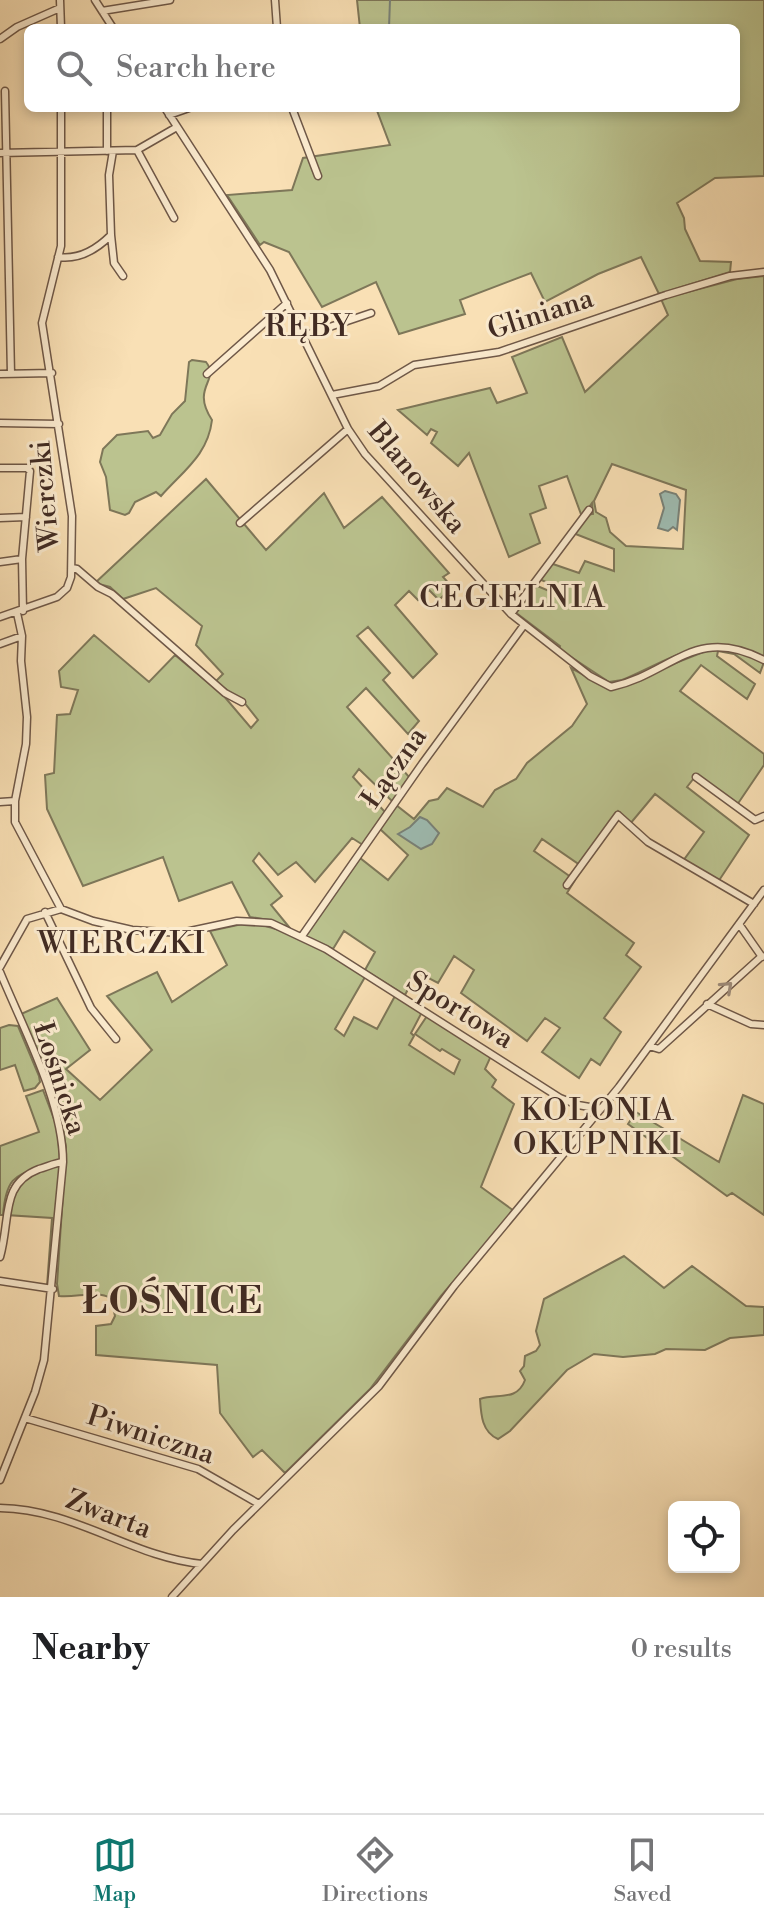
<!DOCTYPE html>
<html lang="en">
<head>
<meta charset="utf-8">
<style>
  :root { --surface:#fff; --page:#f2f2f2; --text:#202124; --muted:#757577; --line:#e0e0e0; --accent:#0f766e }
  body { margin:0; font-family:"Libre Bodoni",serif; background:var(--page); color:var(--text) }
  .controls { position:absolute; right:24px; bottom:24px; display:grid; overflow:hidden; border-radius:12px; box-shadow:0 4px 12px #0003 }
  .controls button { width:72px; height:72px; display:grid; place-items:center; padding:0; border:0; border-bottom:2px solid var(--line); background:var(--surface); color:var(--text); font:40px sans-serif }
  .list { margin:0; padding:0; list-style:none }
  h2 { display:flex; justify-content:space-between; align-items:center; height:104px; margin:0; padding:0 32px; font-size:34px }
  h2 small { font-size:26px; font-weight:400; color:var(--muted) }
  .icon { flex:none; width:44px; height:44px; fill:none; stroke:currentColor; stroke-width:2; stroke-linecap:round; stroke-linejoin:round }
  .map { position:relative; flex:none; width:764px; height:1597px; overflow:hidden }
  .search { position:absolute; background:var(--surface); box-shadow:0 4px 12px #0003; left:24px; right:24px; top:24px; height:88px; display:flex; align-items:center; gap:20px; box-sizing:border-box; padding:0 28px; border-radius:12px; color:var(--muted); font-size:30px }
  .sheet { height:216px; background:var(--surface) }
  nav { display:flex; justify-content:space-around; align-items:center; box-sizing:border-box; height:112px; border-top:2px solid var(--line); background:var(--surface); font-size:22px; color:var(--muted) }
  nav a { display:grid; justify-items:center; gap:4px }
  nav .on { color:var(--accent) }
  .map>svg:first-child { display:block }
</style>
</head>
<body>
<div class="map">
<svg width="764" height="1597" viewBox="0 0 764 1597">
  <rect width="100%" height="100%" fill="#f9e0b5"/>
  <filter id="stains"><feTurbulence type="fractalNoise" baseFrequency=".0025" numOctaves="4"/><feColorMatrix values="0 0 0 0 .2 0 0 0 0 .09 0 0 0 0 .02 0 0 0 .5 -.17"/></filter>
  <radialGradient id="worn" r=".72"><stop offset=".6" stop-color="#630" stop-opacity="0"/><stop offset="1" stop-color="#630" stop-opacity=".3"/></radialGradient>
  <!-- green -->
  <path fill="#bbc38f" stroke="#7e7759" stroke-width="2" fill-rule="evenodd" d="M357,0H764V176L715,178L677,203L684,218L685,229L700,261L731,262L730,272L659,294L641,257L598,274L545,302L531,273L460,300L465,314L399,334L376,282L322,307L289,252L264,242L260,245L227,195L292,190L303,158L390,145L376,108H736V28H360Z
    M764,276V657C708,629 674,658 622,680L609,682L559,649L560,646L515,612L535,585L556,594L558,587L539,579L550,563L579,573L585,561L614,571V549L573,533L586,515L593,514L592,503L582,517L567,476L539,486L546,508L530,514L540,543L509,557L469,453L458,466L431,443L437,432L431,429L427,435L398,410L490,388L497,403L527,393L512,357L562,337L585,392L668,315L661,299L737,279ZM612,464L686,490L683,549L626,546L610,532L606,518L596,512L594,501Z
    M192,360L206,362C221,381 190,386 212,420C208,455 183,471 161,496L156,492L135,502L129,513L125,515L110,510L106,477L100,462L103,449L117,435L148,431L153,438L160,435L172,414L185,401L189,362Z
    M206,479L266,550L324,493L344,528L382,497L449,573L443,577L452,587L439,600L429,590L418,600L409,591L395,605L437,654L413,678L368,627L357,636L390,673L383,680L419,721L408,734L366,688L347,707L410,778L393,802L359,769L353,777L385,812L363,845L352,838L315,882L296,862L278,875L259,853L253,861L282,896L271,905L289,927L269,920L250,917L232,882L179,901L163,857L83,886L47,809L45,775L54,773L57,715L70,714L78,690L61,687L59,671L94,635L149,682L175,655L223,695L251,728L258,720L243,701L215,682L223,674L196,645L202,626L156,588L123,599L110,587L95,583Z
    M711,649L733,650L764,662L760,673L734,654L718,651L717,656L755,684L747,699L701,665L680,691L764,754V765L737,805L694,778L687,787L749,835L718,882L683,861L704,832L655,794L630,824L618,811L580,865L542,839L534,851L575,880L567,893L634,943L626,955L641,967L604,1018L621,1032L600,1065L591,1059L579,1078L542,1052L560,1028L545,1018L527,1041L461,993L474,970L454,956L438,983L417,972L405,995L365,970L375,952L344,931L333,949L307,937L306,935L360,858L388,880L408,855L380,829L396,805L414,819L429,801L438,799L447,788L483,807L495,790L516,779L527,763L572,726L587,704L571,668L610,689Z
    M247,923C290,927 329,954 365,977L335,1029L344,1036L354,1017L377,1029L395,996L422,1012L411,1033L414,1036L409,1045L454,1074L460,1060L442,1049L440,1051L415,1034L427,1016L491,1056L485,1069L496,1080L492,1087L514,1104L481,1187L514,1211L441,1296L370,1389L285,1473L262,1450L253,1457L220,1413L217,1365L96,1355V1326L111,1324L115,1316L111,1298C96,1290 76,1298 59,1296L57,1284L66,1147L58,1108L21,1014L57,998L90,1050L66,1069L100,1100L152,1050L107,996L157,972L172,1002L227,965L210,931Z
    M9,1025L18,1026L39,1076L40,1082L35,1088L24,1091L15,1065L0,1070V1028Z
    M43,1090L57,1127L60,1159C24,1178 7,1165 3,1215H0V1146L39,1132L26,1096Z
    M743,1095L764,1104V1215L732,1193L727,1196L628,1124L636,1112L719,1162Z
    M60,1164L50,1282L47,1286L52,1218L6,1215C9,1171 22,1176 60,1164Z
    M624,1256L664,1288L692,1266L746,1306L764,1307V1335L730,1338L705,1350L666,1349L655,1354L623,1357L594,1354L567,1370L510,1431L498,1439C482,1432 481,1415 480,1399C497,1393 517,1402 525,1380L520,1371L524,1366L525,1356L536,1351L540,1345L536,1331L544,1299Z"/>
  <!-- water -->
  <path fill="#9ebcb2" stroke="#798279" stroke-width="2" d="M665,491L676,494L680,500L677,530L673,527L668,531L658,528L664,508L660,494Z
    M420,817L427,820L439,833L432,844L421,849L398,834L410,827Z"/>
  <g fill="none" stroke-linecap="round" stroke-linejoin="round">
    <!-- stream -->
    <path stroke="#798279" stroke-width="2" d="M389,28L390,0"/>
    <!-- minor casing -->
    <g stroke="#6f5848" stroke-width="9">
      <path id="minor" d="M60,0L61,28
        M95,0L113,28
        M275,0L277,28
        M102,11L170,0
        M0,39L17,27L60,8
        M5,91L11,374
        M107,108V151
        M165,108L270,270L348,429L365,454L511,614L590,676L611,687C672,674 694,624 764,660
        M292,108L318,176
        M169,115L189,108
        M137,150L174,218
        M0,153L137,150L177,127
        M111,235L114,263L123,276
        M58,257C79,260 97,249 111,235L109,175L113,151
        M303,336L371,313
        M0,374L52,373
        M207,374L287,303
        M332,395L379,386L414,365L499,352L666,295L730,276L764,272
        M0,423L59,424
        M0,468H27L30,471L22,559L23,611
        M0,518L26,517
        M240,523L348,429
        M0,562L22,559
        M72,568L77,569L98,587L112,594L225,693L242,702
        M17,613L22,636L21,661L27,717L26,744L15,801V822L61,909
        M511,614L589,510
        M0,617L57,597L67,588L71,577L72,516L42,323L61,246V108
        M0,644L22,636
        M696,777L755,820L764,816
        M0,802L15,801
        M567,885L618,815L648,842L754,904
        M45,912L91,1008L116,1039
        M739,924L762,957
        M302,936L422,764L524,625
        M0,967L27,919L61,909L93,921L132,930L181,933L237,921L271,923L326,949L560,1098L578,1105L601,1109
        M0,972C23,1028 63,1102 63,1162L44,1360L35,1392L0,1480
        M707,1004L751,1024L764,1025
        M649,1046L659,1049L762,956
        M0,1257C11,1218 0,1184 39,1169C47,1167 54,1163 63,1162
        M0,1281L53,1289
        M25,1418L198,1469L259,1504
        M0,1508C75,1509 131,1557 202,1564
        M172,1597L233,1530L379,1386L454,1286L619,1087L764,890"/>
    </g>
    <!-- minor -->
    <use href="#minor" stroke="#fbebcf" stroke-width="6"/>
  </g>
  <!-- one-way arrows -->
  <defs><path id="oneway-chevron" d="M-2-3.5L2.5 0L-2 3.5" fill="none" stroke-width="1.6" stroke-linecap="round" stroke-linejoin="round" transform="scale(2)"/></defs>
  <use stroke="#9e8b79" href="#oneway-chevron" transform="translate(727 987) rotate(-43)"/>
  <g text-anchor="middle" stroke-width="6" stroke-linejoin="round" paint-order="stroke">
    <!-- street labels -->
    <g font-size="28" fill="#412b23" stroke="#fbebcf">
      <text transform="translate(540 313) rotate(-18)" y="10">Gliniana</text>
      <text transform="translate(418 477) rotate(50)" y="10">Blanowska</text>
      <text transform="translate(44 496) rotate(-95)" y="10">Wierczki</text>
      <text transform="translate(393 767) rotate(-55)" y="10">Łączna</text>
      <text transform="translate(461 1009) rotate(32)" y="10">Sportowa</text>
      <text transform="translate(61 1078) rotate(72)" y="10">Łośnicka</text>
      <text transform="translate(151 1434) rotate(18)" y="10">Piwniczna</text>
      <text transform="translate(109 1513) rotate(21)" y="10">Zwarta</text>
    </g>
    <!-- neighbourhood labels -->
    <g font-size="30" letter-spacing="2" fill="#412b23" stroke="#fbebcf">
      <text x="309" y="336">RĘBY</text>
      <text x="513" y="607">CEGIELNIA</text>
      <text x="122" y="953">WIERCZKI</text>
      <text x="598" y="1120">KOLONIA<tspan x="598" dy="34">OKUPNIKI</tspan></text>
    </g>
    <!-- district labels -->
    <g font-size="36" font-weight="bold" letter-spacing="2" fill="#412b23" stroke="#fbebcf">
      <text x="173" y="1313">ŁOŚNICE</text>
    </g>
  </g>
  <rect width="100%" height="100%" filter="url(#stains)"/>
  <rect width="100%" height="100%" fill="url(#worn)"/>
</svg>
<div class="controls">
<button><svg class="icon" aria-label="locate" viewBox="0 0 24 24"><circle cx="12" cy="12" r="6"/><path d="M12 2v4M12 18v4M2 12h4M18 12h4"/></svg></button>
</div>
<div class="search"><svg class="icon" aria-label="search" viewBox="0 0 24 24"><circle cx="10" cy="10" r="6"/><path d="M15 15l6 6"/></svg>Search here</div>
</div>
<section class="sheet">
<h2>Nearby<small>0 results</small></h2>
<ul class="list">
</ul>
</section>
<nav>
<a class="on"><svg class="icon" aria-label="map" viewBox="0 0 24 24"><path d="M3 6l6-2 6 2 6-2v14l-6 2-6-2-6 2zM9 4v14M15 6v14"/></svg>Map</a>
<a><svg class="icon" aria-label="directions" viewBox="0 0 24 24"><path d="M12 3l9 9-9 9-9-9zM9 14v-3h6M13 9l2 2-2 2"/></svg>Directions</a>
<a><svg class="icon" aria-label="saved" viewBox="0 0 24 24"><path d="M7 4h10v16l-5-4-5 4z"/></svg>Saved</a>
</nav>
</body>
</html>
